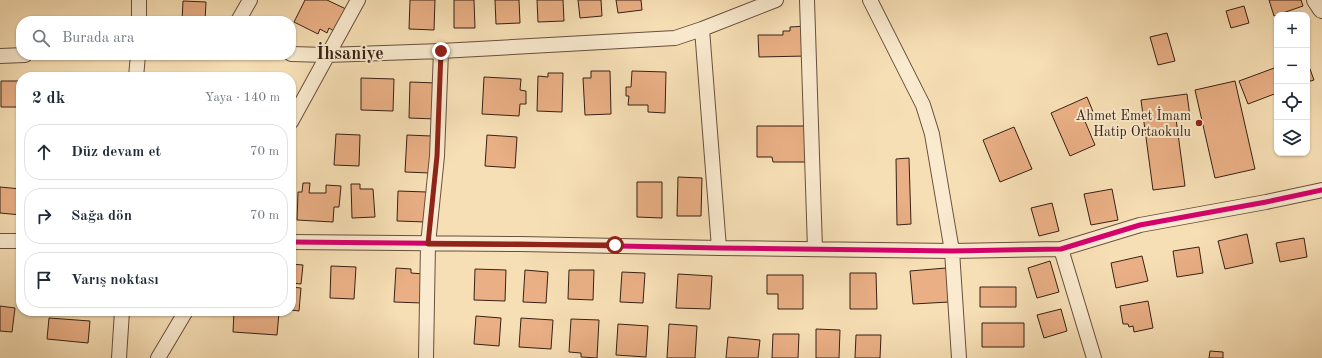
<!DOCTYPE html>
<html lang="tr">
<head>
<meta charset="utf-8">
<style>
  :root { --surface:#fff; --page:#f6f6f7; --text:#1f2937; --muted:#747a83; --line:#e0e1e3 }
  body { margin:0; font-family:"Old Standard TT",serif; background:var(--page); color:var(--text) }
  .controls { position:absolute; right:12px; top:12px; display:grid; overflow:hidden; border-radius:8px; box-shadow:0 1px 3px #0004 }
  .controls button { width:36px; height:36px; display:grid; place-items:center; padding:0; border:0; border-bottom:1px solid var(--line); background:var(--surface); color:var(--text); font:20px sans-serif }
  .stop { position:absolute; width:12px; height:12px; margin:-9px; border:3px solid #8f2418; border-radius:50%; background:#fff }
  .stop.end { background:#8f2418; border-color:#fff; box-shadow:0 1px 4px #0008 }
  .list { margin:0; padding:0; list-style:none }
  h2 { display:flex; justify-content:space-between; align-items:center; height:52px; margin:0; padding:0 16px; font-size:17px }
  h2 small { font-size:13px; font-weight:400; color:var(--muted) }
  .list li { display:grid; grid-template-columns:26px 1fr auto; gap:12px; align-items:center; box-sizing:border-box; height:56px; margin:0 8px 8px; padding:0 8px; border:1px solid var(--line); border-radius:16px }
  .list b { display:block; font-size:15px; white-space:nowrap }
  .list em { font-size:13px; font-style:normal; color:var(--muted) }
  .icon { flex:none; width:22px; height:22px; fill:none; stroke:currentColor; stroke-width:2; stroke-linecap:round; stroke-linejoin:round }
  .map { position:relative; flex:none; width:1322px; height:358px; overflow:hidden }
  .search { position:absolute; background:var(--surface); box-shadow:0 1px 3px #0004; left:16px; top:16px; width:280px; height:44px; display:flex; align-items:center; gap:10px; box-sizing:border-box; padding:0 14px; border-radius:16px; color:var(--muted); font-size:15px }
  .panel { position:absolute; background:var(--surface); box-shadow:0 1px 3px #0004; left:16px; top:72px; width:280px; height:244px; border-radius:16px }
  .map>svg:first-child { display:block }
</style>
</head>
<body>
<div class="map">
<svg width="1322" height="358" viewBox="0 0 1322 358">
  <rect width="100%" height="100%" fill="#f7dfb5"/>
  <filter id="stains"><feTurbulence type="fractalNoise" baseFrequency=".005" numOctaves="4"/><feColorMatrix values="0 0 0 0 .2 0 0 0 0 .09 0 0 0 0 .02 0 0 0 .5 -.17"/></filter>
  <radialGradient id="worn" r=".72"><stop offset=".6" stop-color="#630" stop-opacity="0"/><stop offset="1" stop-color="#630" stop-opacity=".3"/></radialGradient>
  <!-- building -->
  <path fill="#eaaf85" stroke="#372114" d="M305,0H327L346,9L335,32L329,28L327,33L320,29L318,34L294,22Z
    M410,0H435L434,30L409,29Z
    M454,0H474L475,28H454Z
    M495,0H519L520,23L496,24Z
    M537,0H563L564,21L538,22Z
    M578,0H601L602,16L580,18Z
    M616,0H641L642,10L618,13Z
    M1269,0H1301L1303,6L1274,16Z
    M183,1L206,2L205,21H182Z
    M1244,6L1249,23L1231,28L1226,11Z
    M807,26V56L759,57L758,35H783V31H790V27Z
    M1167,33L1175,61L1158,65L1150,37Z
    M1307,61L1314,80L1307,82Z
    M1277,67V93L1248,104L1239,81Z
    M591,71H610L611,114L585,115L583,78H591Z
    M632,71L666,72L665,113L648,112V105H628L629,96H626V87H631Z
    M548,73H563L562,112L537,111L538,76L548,77Z
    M484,77L521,79L520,90L526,91V104H520L519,116L482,114Z
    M361,78L394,79L393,111L361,110Z
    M1,81H21V107H1Z
    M1235,81L1255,169L1215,178L1195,90Z
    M410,82L437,83L436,119L409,118Z
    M1187,94L1190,117L1176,119L1185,186L1153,190L1141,100Z
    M1087,97L1094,114L1084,119L1095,145L1070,156L1051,113Z
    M757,126H809V162H773L772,157H757Z
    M1014,127L1032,169L1000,182L983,140Z
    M336,134L360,135L359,166L334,165Z
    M407,135L431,136L430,173L405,172Z
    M487,135L517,137L515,168L485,166Z
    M909,158L911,224L897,225L896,159Z
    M678,177L702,178L701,216H677Z
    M637,182H662V218L637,217Z
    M303,183H310L309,193H326V185L341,186L339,207H334L333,222L297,220L298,192H302Z
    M351,184H360V189H373L375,217L352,218Z
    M0,187L21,189V215L0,213Z
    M1112,189L1118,220L1091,225L1084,194Z
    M398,191L427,192L426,222L397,221Z
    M1052,203L1059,231L1039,236L1031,208Z
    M1247,234L1253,263L1225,269L1218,241Z
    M1304,238L1307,257L1280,262L1276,243Z
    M1199,247L1203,273L1177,277L1173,251Z
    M1142,256L1148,281L1116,288L1111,263Z
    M1050,261L1059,292L1037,298L1028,268Z
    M291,264L303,265L301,284L291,283Z
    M331,266L356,267L354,299L330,298Z
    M396,268L411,269V273L424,274L422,303L394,302Z
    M946,268L949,302L913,304L910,271Z
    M475,269L506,270L505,301L474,300Z
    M525,270L548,272L546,303L523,302Z
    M569,270H594L593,300L568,299Z
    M622,272L645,273L643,303L620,302Z
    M850,273H876L877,309H850Z
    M678,274L712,276L710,309L676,308Z
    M767,275H803V309H778V294H767Z
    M291,287L301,288L299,311L291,310Z
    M980,287H1016V307H980Z
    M1148,301L1153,328L1134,332L1133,326L1129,327L1128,324H1123L1120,306Z
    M0,306L15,308L12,332L0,331Z
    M1061,309L1067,331L1044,338L1037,315Z
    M234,311L279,313L277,335L233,332Z
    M476,316L501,318L499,346L474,344Z
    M49,318L90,321L88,343L47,339Z
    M521,318L553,320L551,349L519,347Z
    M571,319L599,320L597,358L581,357V353L569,352Z
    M982,323H1024V347H982Z
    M618,324L648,326L646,357L616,355Z
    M669,324L697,326L695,358H667Z
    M816,329L840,330L839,358H816Z
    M773,334H799L798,358H772Z
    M856,335H881L880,358H855Z
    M728,337L760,340L758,358H726Z
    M1210,351L1223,352V358H1209Z"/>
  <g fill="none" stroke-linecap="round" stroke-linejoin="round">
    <!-- minor casing -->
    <g stroke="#67503c" stroke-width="16">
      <path id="minor" d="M807,0L815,249
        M870,0L923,105L932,134L952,251L959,358
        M139,21V0
        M238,21L250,0
        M702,29L719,248
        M291,54L327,55L441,51L675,38L702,29L776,0
        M0,56L25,55
        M136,77L138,55
        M291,122L358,0
        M0,241H21
        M291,242L520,244L719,248L952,251L1061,249L1140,225L1266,202L1322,190
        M1061,249L1094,358
        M119,358L122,311
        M158,358L186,311
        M426,358L428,244L437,156L441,51"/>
    </g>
    <!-- tertiary casing -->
    <g stroke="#67503c" stroke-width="20">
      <path id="tertiary" d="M1316,0L1322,9"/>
    </g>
    <!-- minor -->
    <use href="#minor" stroke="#faeacf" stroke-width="14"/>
    <!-- tertiary -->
    <use href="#tertiary" stroke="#faeacf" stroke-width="18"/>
    <!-- cycleway casing -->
    <g stroke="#faeacf" stroke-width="8">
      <path id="cycleway" d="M291,242L520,244L719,248L952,251L1061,249L1140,225L1266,202L1322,190"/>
    </g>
    <!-- cycleway -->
    <use href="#cycleway" stroke="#d6006c" stroke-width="5"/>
  </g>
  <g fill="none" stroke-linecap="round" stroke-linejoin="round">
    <!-- route -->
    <path stroke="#8f2418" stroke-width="5" d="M441,51L437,156L428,244L615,245"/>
  </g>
  <!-- markers -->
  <circle fill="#8f2418" stroke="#faeacf" stroke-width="1.5" cx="1199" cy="123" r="4"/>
  <g text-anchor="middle" stroke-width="4" stroke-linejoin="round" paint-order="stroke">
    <!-- poi labels -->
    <g font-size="14" fill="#372114" stroke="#faeacf" text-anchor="end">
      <text x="1191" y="120">Ahmet Emet İmam<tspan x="1191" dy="16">Hatip Ortaokulu</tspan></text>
    </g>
    <!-- district labels -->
    <g font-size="18" font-weight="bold" fill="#372114" stroke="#faeacf">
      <text x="350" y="59">İhsaniye</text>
    </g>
  </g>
  <rect width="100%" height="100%" filter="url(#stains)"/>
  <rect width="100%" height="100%" fill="url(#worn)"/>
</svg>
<div class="controls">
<button>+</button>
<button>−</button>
<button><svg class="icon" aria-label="locate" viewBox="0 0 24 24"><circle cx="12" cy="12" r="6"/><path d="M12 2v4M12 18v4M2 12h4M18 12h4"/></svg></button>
<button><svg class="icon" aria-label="layers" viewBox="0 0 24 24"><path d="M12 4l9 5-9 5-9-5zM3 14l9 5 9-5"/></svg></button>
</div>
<div class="stop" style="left:615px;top:245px"></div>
<div class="stop end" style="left:441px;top:51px"></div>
<div class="search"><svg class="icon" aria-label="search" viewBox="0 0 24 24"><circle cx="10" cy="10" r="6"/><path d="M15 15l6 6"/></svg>Burada ara</div>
<section class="panel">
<h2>2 dk<small>Yaya · 140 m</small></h2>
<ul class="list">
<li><svg class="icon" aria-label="ahead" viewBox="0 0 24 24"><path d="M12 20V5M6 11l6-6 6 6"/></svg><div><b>Düz devam et</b></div><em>70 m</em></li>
<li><svg class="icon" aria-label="right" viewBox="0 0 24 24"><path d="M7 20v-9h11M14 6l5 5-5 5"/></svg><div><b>Sağa dön</b></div><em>70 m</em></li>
<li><svg class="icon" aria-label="arrive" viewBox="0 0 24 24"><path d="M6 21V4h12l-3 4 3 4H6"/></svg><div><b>Varış noktası</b></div></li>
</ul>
</section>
</div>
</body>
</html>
